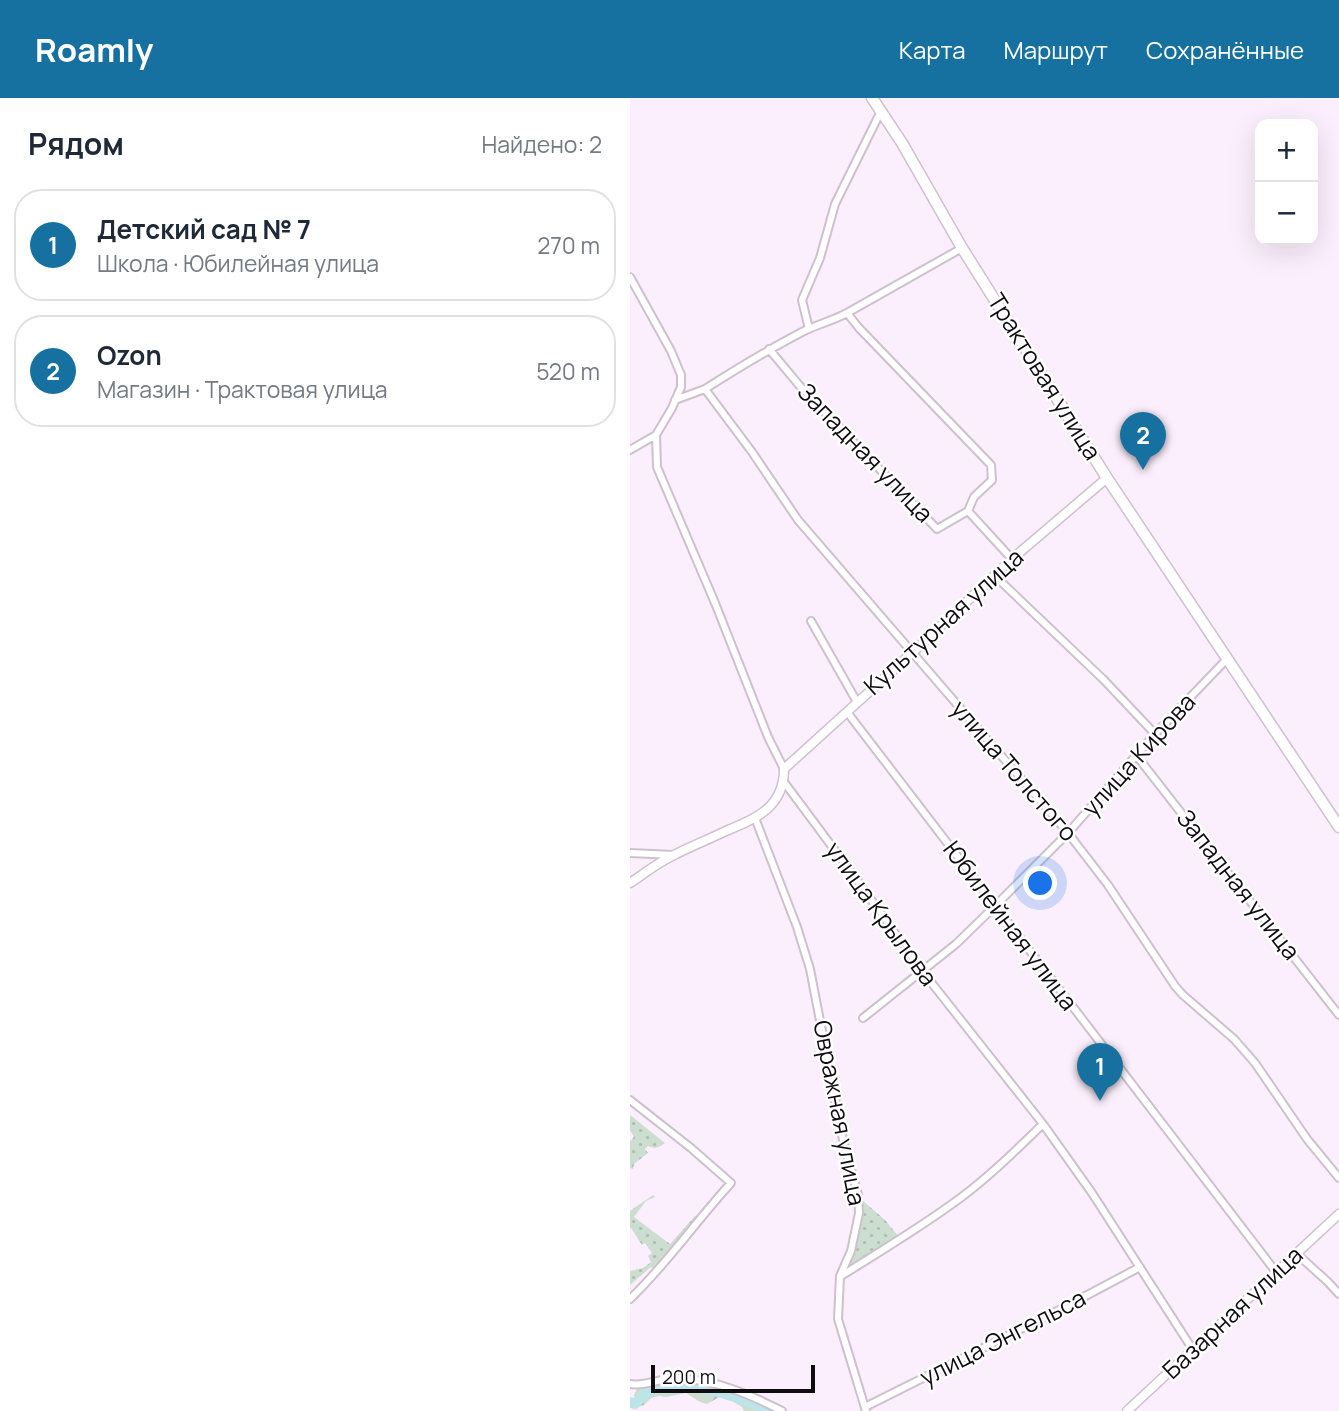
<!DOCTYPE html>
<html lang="ru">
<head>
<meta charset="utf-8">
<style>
  :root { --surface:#fff; --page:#f2f2f3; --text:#1f2937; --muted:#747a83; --line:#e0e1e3; --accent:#1771a0 }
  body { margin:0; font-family:Manrope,sans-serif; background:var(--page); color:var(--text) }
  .controls { position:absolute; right:21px; top:21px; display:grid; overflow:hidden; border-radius:14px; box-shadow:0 7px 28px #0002 }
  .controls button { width:63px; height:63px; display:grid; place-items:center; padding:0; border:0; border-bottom:2px solid var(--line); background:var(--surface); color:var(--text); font:35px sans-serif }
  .scale { position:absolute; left:21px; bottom:18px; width:164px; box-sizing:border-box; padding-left:7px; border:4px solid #0f0b10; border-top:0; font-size:19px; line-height:24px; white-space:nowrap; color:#0f0b10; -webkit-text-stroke:5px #fff; paint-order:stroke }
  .you { position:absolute; left:411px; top:786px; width:24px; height:24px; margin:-18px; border:5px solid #fff; border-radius:50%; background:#1a73e8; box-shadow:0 0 0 10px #1a73e833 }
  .badge { display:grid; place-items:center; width:46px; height:46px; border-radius:50%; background:var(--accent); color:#fff; font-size:23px; font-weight:700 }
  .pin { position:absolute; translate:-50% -58px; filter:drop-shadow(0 2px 4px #0008) }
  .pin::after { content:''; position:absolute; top:37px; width:24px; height:21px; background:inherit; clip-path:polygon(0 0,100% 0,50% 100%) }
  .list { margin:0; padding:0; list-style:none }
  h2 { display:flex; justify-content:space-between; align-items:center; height:91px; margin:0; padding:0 28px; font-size:30px }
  h2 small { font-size:23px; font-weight:400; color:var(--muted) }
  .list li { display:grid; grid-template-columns:46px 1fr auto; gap:21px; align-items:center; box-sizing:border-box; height:112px; margin:0 14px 14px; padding:0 14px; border:2px solid var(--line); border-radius:28px }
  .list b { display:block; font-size:26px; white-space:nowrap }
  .list p { margin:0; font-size:23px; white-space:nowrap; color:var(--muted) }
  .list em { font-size:23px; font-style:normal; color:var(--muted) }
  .map { position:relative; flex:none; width:709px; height:1313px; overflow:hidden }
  header { display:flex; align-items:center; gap:42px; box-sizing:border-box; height:98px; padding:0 35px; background:var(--accent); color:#fff }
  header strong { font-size:33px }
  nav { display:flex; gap:38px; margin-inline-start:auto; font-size:24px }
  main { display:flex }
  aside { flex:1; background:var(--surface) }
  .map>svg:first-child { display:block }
</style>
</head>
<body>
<header>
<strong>Roamly</strong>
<nav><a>Карта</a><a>Маршрут</a><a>Сохранённые</a></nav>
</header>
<main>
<aside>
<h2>Рядом<small>Найдено: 2</small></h2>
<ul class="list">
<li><span class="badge">1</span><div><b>Детский сад № 7</b><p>Школа · Юбилейная улица</p></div><em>270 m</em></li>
<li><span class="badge">2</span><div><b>Ozon</b><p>Магазин · Трактовая улица</p></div><em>520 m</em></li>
</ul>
</aside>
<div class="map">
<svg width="709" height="1313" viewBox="0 0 709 1313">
  <defs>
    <pattern id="green-dots" width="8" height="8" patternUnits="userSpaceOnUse" patternTransform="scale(1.75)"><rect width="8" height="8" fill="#ccded0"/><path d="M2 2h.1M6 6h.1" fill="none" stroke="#aebdb2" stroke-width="1.8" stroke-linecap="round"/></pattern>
    <pattern id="forest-firs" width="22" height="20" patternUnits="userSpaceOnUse" patternTransform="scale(1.75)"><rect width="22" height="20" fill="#ccded0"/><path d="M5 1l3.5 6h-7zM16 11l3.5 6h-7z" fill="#aebdb2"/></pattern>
  </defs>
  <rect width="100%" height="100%" fill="#fceffd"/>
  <!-- green -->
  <path fill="url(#green-dots)" d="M0,1017L35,1045C29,1050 25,1051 18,1048L15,1051L18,1055L4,1066L3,1071L0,1070V1043L4,1039L0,1032Z
    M23,1097L25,1099L16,1103L4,1119L40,1146L65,1118L69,1119L25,1173L21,1169L0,1187V1173L13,1170L21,1164L18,1158L22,1155L15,1145L12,1147L1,1130H0V1113Z
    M232,1102L255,1122L269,1139L217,1171C226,1149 232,1126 232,1102Z"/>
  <!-- forest -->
  <path fill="url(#forest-firs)" d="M50,1283L87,1287L90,1291L91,1298L77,1306L70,1304L56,1295L36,1299L29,1298L21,1300L14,1307L6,1310L4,1297L8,1289L25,1285L46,1287Z
    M103,1295H108L148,1313H114L112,1309L95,1299Z"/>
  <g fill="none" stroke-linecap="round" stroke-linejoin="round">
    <!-- river -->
    <path stroke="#bde5e9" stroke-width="10" d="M0,1304L5,1306C10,1301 16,1295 22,1292C57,1279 102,1298 135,1310L139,1313"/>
    <!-- minor casing -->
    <g stroke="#cec0ce" stroke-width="10">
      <path id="minor" d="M0,179L41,253L51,277V289L42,310L26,337
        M217,215L229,230L361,367L362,382L344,399L338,413
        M179,231L172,202L190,160L205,106L251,13
        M139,251L169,287L307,431L338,413L382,461
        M75,291C108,270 141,250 176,232C189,226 204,222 217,215L332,150
        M45,302L75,291L122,354L168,422L438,735L478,787L545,888L553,897L604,941L625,965L677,1041L709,1080
        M26,337L27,369L85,505L138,639L154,671
        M0,352L26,337
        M365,478L474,582L525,636
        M181,523L227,604
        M217,614L646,1174
        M506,657L709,917
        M154,684L224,778L293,874L413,1026L462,1095L563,1252
        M125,720L167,829L180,871L213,1042L228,1097L229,1115L221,1153L210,1178L208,1221L236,1313
        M0,755L44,757
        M233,920L326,846L365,808L438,735L525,636L597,561
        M0,1002L61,1050L101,1085C66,1123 37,1166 0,1201
        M667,1156L698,1184L709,1196
        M211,1178C251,1153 291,1129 329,1101C359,1079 386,1052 413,1026
        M0,1286C16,1289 32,1279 48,1280C86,1282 119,1296 152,1313
        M235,1309L431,1211L510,1169"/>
    </g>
    <!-- tertiary casing -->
    <g stroke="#cec0ce" stroke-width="11">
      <path id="tertiary" d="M0,785C15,775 30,763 46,756C62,748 79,741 96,733C127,720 154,709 154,671L282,555L382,461L477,380
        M497,1313L709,1116"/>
    </g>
    <!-- primary casing -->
    <g stroke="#cec0ce" stroke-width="13">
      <path id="primary" d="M242,0L272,45L332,150L477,380L709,729"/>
    </g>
    <!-- minor -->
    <use href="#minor" stroke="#fff" stroke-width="6"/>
    <!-- tertiary -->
    <use href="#tertiary" stroke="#fff" stroke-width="8"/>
    <!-- primary -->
    <use href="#primary" stroke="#fff" stroke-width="10"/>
  </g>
  <g text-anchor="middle" stroke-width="5" stroke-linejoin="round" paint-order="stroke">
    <!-- street labels -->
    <g font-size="24" fill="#0f0b10" stroke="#fff">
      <text transform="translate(414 279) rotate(58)" y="8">Трактовая улица</text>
      <text transform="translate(235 355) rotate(46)" y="8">Западная улица</text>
      <text transform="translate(314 524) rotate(-42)" y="8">Культурная улица</text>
      <text transform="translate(509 657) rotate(-48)" y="8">улица Кирова</text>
      <text transform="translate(384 673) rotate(49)" y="8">улица Толстого</text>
      <text transform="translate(608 787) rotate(52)" y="8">Западная улица</text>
      <text transform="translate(251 816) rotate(54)" y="8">улица Крылова</text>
      <text transform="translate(380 828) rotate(53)" y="8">Юбилейная улица</text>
      <text transform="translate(209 1015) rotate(79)" y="8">Овражная улица</text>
      <text transform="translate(603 1215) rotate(-43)" y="8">Базарная улица</text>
      <text transform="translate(373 1240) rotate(-27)" y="8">улица Энгельса</text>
    </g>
  </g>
</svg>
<div class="controls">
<button>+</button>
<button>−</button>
</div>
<div class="scale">200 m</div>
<div class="you"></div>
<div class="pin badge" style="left:470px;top:1003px">1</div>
<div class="pin badge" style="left:513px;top:372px">2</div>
</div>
</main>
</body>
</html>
